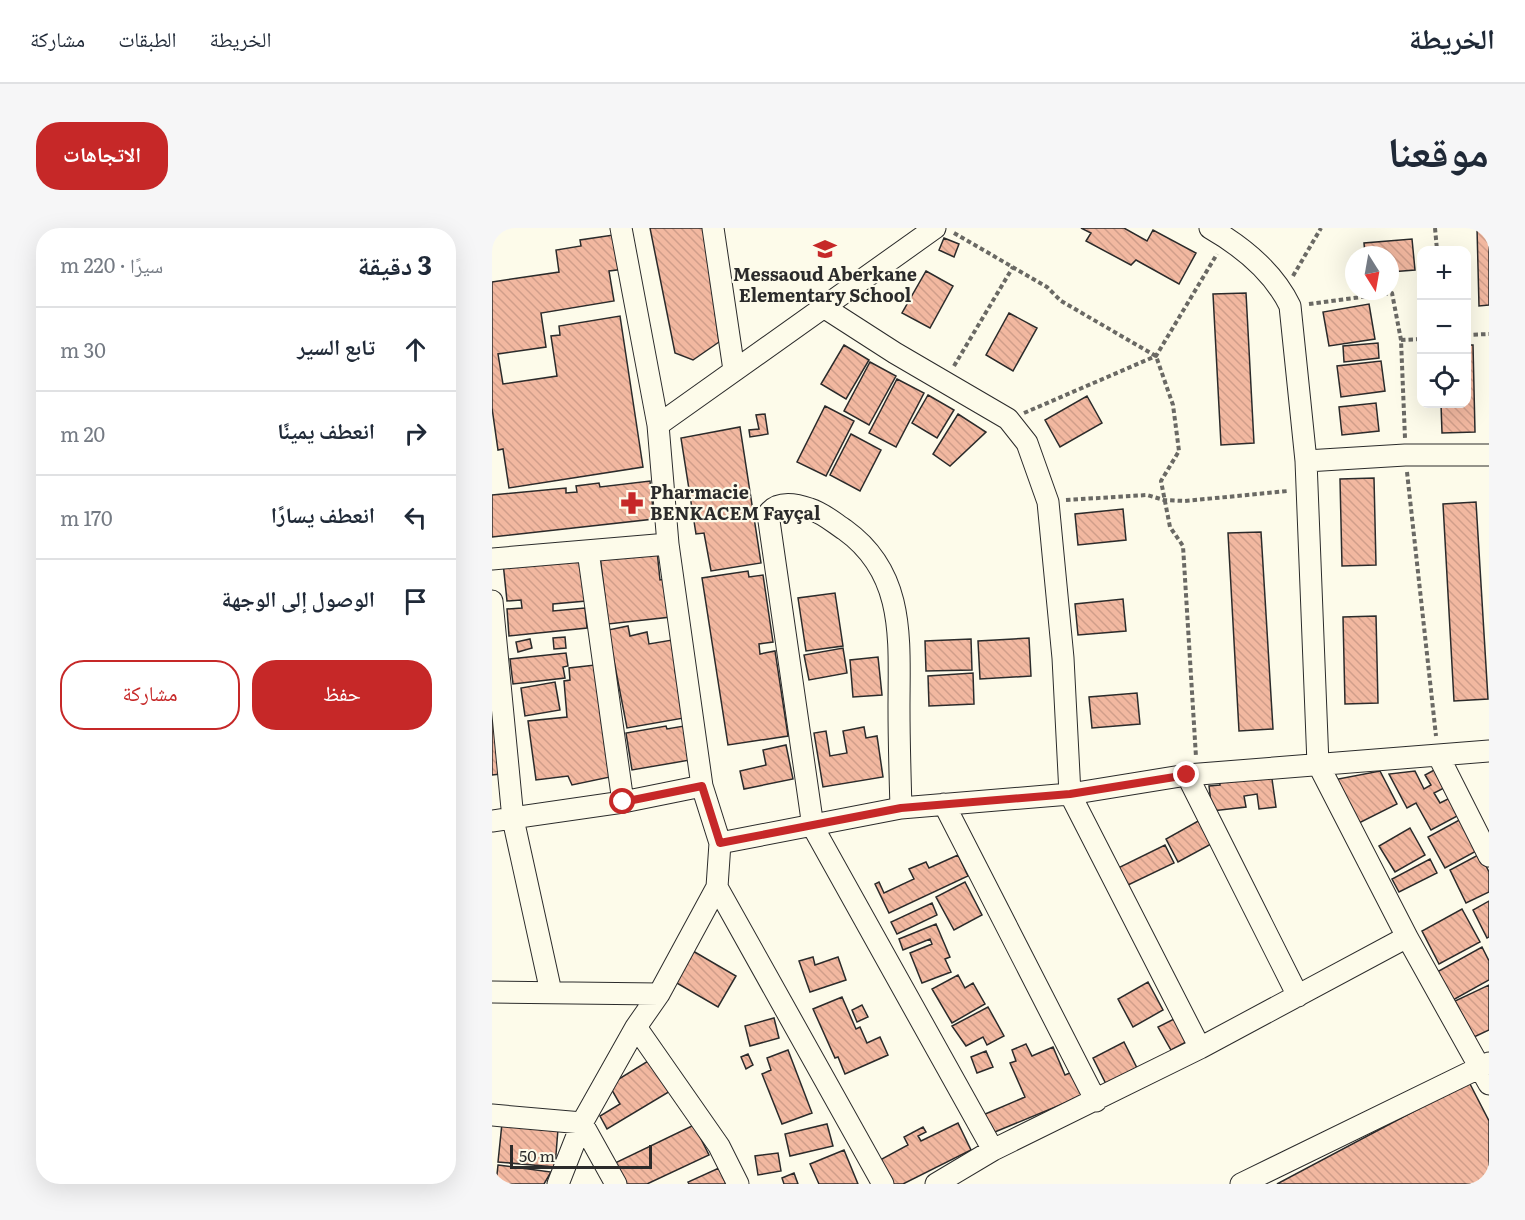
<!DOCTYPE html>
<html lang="ar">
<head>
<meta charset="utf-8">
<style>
  :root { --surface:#fff; --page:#f6f6f7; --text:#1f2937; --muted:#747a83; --line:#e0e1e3; --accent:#c62828 }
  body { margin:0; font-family:Literata,"Noto Naskh Arabic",serif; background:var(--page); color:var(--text); direction:rtl }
  .controls { position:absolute; right:18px; top:18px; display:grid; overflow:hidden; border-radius:12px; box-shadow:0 6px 24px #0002 }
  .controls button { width:54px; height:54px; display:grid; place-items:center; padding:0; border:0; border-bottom:2px solid var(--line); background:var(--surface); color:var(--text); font:30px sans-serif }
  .compass { position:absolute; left:853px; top:18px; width:54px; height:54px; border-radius:50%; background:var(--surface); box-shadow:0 6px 24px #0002; rotate:169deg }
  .scale { position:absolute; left:18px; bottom:15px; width:142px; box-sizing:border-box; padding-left:6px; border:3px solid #2b2b2b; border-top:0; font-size:16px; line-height:21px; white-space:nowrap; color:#2b2b2b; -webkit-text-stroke:4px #fdfbea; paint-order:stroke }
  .stop { position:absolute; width:18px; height:18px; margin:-14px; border:4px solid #c62828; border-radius:50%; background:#fff }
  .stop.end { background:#c62828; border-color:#fff; box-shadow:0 2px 6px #0008 }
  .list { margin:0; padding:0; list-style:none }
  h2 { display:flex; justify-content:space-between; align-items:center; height:78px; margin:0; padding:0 24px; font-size:26px }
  h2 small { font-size:20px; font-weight:400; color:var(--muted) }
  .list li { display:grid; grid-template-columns:39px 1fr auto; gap:18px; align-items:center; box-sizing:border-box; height:84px; padding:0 24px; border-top:2px solid var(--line) }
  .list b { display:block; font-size:22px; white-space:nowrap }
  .list em { font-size:20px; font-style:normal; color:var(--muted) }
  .actions { display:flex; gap:12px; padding:18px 24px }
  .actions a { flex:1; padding:14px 0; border:2px solid var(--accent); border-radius:24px; text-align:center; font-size:21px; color:var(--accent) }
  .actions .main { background:var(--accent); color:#fff }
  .icon { flex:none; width:33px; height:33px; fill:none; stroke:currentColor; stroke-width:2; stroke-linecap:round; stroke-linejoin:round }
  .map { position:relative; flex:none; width:997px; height:956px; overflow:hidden; direction:ltr; border-radius:24px }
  header { display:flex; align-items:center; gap:36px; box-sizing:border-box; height:84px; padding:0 30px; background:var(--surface); border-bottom:2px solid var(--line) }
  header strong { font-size:28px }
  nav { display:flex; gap:33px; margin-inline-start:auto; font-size:21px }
  .intro { display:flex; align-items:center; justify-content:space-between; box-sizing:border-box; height:144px; padding:0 36px }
  h1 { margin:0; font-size:42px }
  .button { padding:15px 27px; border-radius:24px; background:var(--accent); color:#fff; font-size:21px; font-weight:700 }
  main { display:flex; gap:36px; padding:0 36px }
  aside { flex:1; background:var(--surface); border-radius:24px; box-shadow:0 6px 24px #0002 }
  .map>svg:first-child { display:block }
</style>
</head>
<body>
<header>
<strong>الخريطة</strong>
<nav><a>الخريطة</a><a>الطبقات</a><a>مشاركة</a></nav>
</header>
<div class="intro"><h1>موقعنا</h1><a class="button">الاتجاهات</a></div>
<main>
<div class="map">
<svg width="997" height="956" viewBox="0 0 997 956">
  <defs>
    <pattern id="building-back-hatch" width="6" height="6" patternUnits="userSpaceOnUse" patternTransform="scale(1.5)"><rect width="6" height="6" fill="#f2b8a0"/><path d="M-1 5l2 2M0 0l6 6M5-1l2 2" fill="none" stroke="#d09e8a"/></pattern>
  </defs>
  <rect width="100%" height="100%" fill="#fdfbea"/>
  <!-- building -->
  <path fill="url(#building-back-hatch)" stroke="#2b2b2b" stroke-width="1.5" d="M158,0H212L227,114L201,132L183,125Z
    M589,0H632L655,13L661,2L704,25L687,56L644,32L639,37L594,13L599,5Z
    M985,0H997V77L987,78Z
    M128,6L133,41L117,43L122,73L49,85L54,119L6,126L11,156L65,148L59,108L68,107L67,98L128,88L151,239L17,260L11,221L6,222L0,180V54L67,44L64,22L89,18L88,12Z
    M452,10L467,16L462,29L447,22Z
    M920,11L923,42L898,44V27H873L872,15Z
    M434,43L461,58L438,100L410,85Z
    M754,65L762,215L729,217L721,66Z
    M877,76L883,111L837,118L831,84Z
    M517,85L545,100L521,143L494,127Z
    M886,115L887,130L852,134L851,118Z
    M352,117L377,132L354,171L329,156Z
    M974,117H981L983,204L950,205L949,176H974Z
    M889,133L893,163L849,169L845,138Z
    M378,134L404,148L377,197L352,183Z
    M405,151L432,165L404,219L377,205Z
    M436,167L462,182L445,210L420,195Z
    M595,168L610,195L568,219L553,192Z
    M884,175L887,203L850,207L847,179Z
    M333,178L362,193L334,248L305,234Z
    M273,186L276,206L258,209L257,202L267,201L264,187Z
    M466,186L494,204L458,238L441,226Z
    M248,199L269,335L219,343L212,305L204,306L189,210Z
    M359,206L389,222L368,263L338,247Z
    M882,250L884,337L850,338L848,251Z
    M158,253L162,291L0,309V267L74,260V265L85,264L84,258L107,255L108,259Z
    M984,274L996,471L962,473L951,276Z
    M631,281L634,312L586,317L583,286Z
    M769,304L781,501L747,503L736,305Z
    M164,313L168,352L175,351L179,389L116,396L107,319Z
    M89,317L94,373L61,376V383L93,380L95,400L17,408L15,381L30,380L29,372L15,373L10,325Z
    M256,343L257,349L271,347L281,414L267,416L268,426L283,423L296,508L236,517L210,350Z
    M343,365L351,418L314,423L306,370Z
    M631,371L634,403L586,407L583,376Z
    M884,388L886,475L853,476L851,389Z
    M136,398L138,408L155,404L157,416L186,411L192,442L183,443L192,490L135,500L116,402Z
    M73,409L74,420L62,421L61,410Z
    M537,410L539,448L488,451L486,413Z
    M38,411L40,420L26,424L24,414Z
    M479,411L480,442L434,443L433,413Z
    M351,420L355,445L317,452L312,427Z
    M74,425L76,438L71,439L73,450L21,456L18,431Z
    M386,429L390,467L361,469L358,432Z
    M103,437L118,549L80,557L76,548L44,552L36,493L75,489L72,453L78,452L77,440Z
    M481,445L482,476L437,478L436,448Z
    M63,454L68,482L33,488L29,460Z
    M645,465L648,496L600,500L597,469Z
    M0,475L8,546L0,547Z
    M174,498L175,501L192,498L198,532L140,542L134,505Z
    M372,499L374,510L385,508L391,549L331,559L322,505L334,503L338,528L355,525L351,503Z
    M294,517L301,551L252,561L248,543L274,537L271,522Z
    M944,541L954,559L942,565L948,575L960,569L969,586L939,602L924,575L915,580L897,546L923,543L932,561L939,557L933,547Z
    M888,543L905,576L863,597L841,552Z
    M779,544L784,579L767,581L765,566L752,568L754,579L720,583L717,558L728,557L727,550Z
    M971,590L988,621L953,640L936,609Z
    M708,592L721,615L686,634L674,611Z
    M918,600L933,627L903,644L887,618Z
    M673,617L682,635L634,658L626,640Z
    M988,626L997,644V664L974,675L958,642Z
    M466,627L476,648L397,685L383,656L387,654L392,665L422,651L417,641L434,634L437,640Z
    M938,631L945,645L907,664L900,651Z
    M473,654L490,687L462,702L444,669Z
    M997,673V709L995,710L981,682Z
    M440,675L445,687L405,706L399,694Z
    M970,681L988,714L947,736L930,703Z
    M444,696L458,729L453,731L459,744L430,755L418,725L440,716L438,711L411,722L407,711Z
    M990,719L997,733V752L961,772L945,744Z
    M201,723L244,748L226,779L183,754Z
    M321,729L323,737L346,729L354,752L318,764L307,733Z
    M466,747L473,760L481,755L493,776L460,795L440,761Z
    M656,754L671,782L641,799L626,771Z
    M997,757V802L982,809L963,773Z
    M350,769L364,801L368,799L375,815L388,809L396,827L353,846L346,829L343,830L321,781Z
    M370,777L376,789L365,794L360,782Z
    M496,779L512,808L495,817L491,809L474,818L460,798Z
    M282,790L287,810L258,818L253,798Z
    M684,790L696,813L679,822L666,799Z
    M632,814L646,842L615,858L601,830Z
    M534,816L540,828L561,819L573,847L580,844L590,868L498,906L491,887L533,869L518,835L524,833L520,822Z
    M296,822L320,885L290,896L270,846L279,842L275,830Z
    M494,823L501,839L485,845L479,829Z
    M256,826L261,837L254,841L249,829Z
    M161,830L180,862L115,901L108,888L128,876L117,857Z
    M977,854L997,893V956H785Z
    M10,895L66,901L63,939L6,934Z
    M466,895L479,922L411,956H400L388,932L416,917L412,909L431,899L434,904L426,908L429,913Z
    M335,896L341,918L298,928L293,906Z
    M202,897L217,927L155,956H133L123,935Z
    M352,922L366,956H327L318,936Z
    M286,925L289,943L266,947L263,928Z
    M6,937L59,944L52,956H4Z
    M227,940L234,956H197L196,954Z
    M302,945L306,956H292L290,950Z"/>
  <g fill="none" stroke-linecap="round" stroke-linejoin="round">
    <!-- minor casing -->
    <g stroke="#2b2b2b" stroke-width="23">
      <path id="minor" d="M221,0L242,142
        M718,0C751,19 781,43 798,78L814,233L826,536L915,709L997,856
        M330,78L403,125L516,191L535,215L556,274L571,430L578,566L708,820
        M166,197L443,0
        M814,233L913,227H997
        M96,323L131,574
        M0,331L176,316
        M0,373L21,591L59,764
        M946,527L997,628
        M695,547L806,768
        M452,576L604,873
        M409,580C408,547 407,513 407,480C407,412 414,346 353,302C341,294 331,285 318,281C304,276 286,272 276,286L321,599L501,922
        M0,593L131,574L210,558
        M228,615L409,580L578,566L695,547L997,523
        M225,659L391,956
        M0,764L167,766
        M144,799L227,918L246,956
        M0,887L90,895L124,956
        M66,956L90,895L144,799L167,766L225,659L228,615L210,558L176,316L166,197L129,0
        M444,956L501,922L708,820L915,709
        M749,956L997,835"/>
    </g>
    <!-- path -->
    <path stroke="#6a6964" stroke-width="4" stroke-dasharray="4.5 3" stroke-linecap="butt" d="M943,0L945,22
      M462,5L555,59L569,73L664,128L681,177L687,223L669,253L678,299L691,318L704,529
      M801,48L829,0
      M817,76L900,65L909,112L913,210
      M974,107L997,106
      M909,112L930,111
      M462,138L521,39
      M532,185L664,128L725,26
      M915,244L944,508
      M574,272L655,267L672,272L693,273L796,263"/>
    <!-- minor -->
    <use href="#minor" stroke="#fdfbea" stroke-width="21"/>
  </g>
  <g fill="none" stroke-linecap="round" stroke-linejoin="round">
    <!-- route -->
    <path stroke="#c62828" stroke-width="8" d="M131,574L210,558L228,615L409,580L578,566L695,547"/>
  </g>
  <!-- icons -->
  <defs>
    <g id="school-bare" transform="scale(1.8)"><path d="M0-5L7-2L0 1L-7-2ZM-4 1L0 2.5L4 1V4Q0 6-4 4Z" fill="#c62828" stroke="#fdfbea" stroke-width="2.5" paint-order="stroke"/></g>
    <g id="pharmacy-bare" transform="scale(1.8)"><path d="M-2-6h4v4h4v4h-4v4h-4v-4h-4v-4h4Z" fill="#c62828" stroke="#fdfbea" stroke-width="2.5" paint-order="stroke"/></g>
  </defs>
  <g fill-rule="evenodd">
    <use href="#school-bare" x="333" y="21"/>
    <use href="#pharmacy-bare" x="140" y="275"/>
  </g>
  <g text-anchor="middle" stroke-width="4.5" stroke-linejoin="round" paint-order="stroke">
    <!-- poi labels -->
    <g font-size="18" font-weight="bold" fill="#2b2b2b" stroke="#fdfbea">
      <text x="333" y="53">Messaoud Aberkane<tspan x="333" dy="21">Elementary School</tspan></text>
      <text x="158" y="271" text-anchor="start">Pharmacie<tspan x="158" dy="21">BENKACEM Fayçal</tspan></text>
    </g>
  </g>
</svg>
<div class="controls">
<button>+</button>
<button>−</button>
<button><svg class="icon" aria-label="locate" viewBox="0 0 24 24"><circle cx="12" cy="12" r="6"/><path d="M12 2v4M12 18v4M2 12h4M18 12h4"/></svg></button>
</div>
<svg class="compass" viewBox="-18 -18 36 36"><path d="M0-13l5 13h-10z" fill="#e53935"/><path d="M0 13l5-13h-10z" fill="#747a83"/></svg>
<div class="scale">50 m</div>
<div class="stop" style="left:131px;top:574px"></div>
<div class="stop end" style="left:695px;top:547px"></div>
</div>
<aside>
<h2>3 دقيقة<small>سيرًا · 220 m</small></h2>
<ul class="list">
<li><svg class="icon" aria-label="ahead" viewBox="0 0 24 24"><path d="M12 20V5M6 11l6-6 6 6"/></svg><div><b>تابع السير</b></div><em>30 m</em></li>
<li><svg class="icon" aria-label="right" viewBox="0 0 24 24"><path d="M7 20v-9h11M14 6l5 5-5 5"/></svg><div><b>انعطف يمينًا</b></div><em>20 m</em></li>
<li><svg class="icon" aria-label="left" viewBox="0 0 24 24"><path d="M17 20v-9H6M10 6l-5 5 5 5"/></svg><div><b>انعطف يسارًا</b></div><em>170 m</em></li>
<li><svg class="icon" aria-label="arrive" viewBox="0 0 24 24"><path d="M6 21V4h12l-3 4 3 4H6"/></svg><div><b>الوصول إلى الوجهة</b></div></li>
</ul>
<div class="actions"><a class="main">حفظ</a><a>مشاركة</a></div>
</aside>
</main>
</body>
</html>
